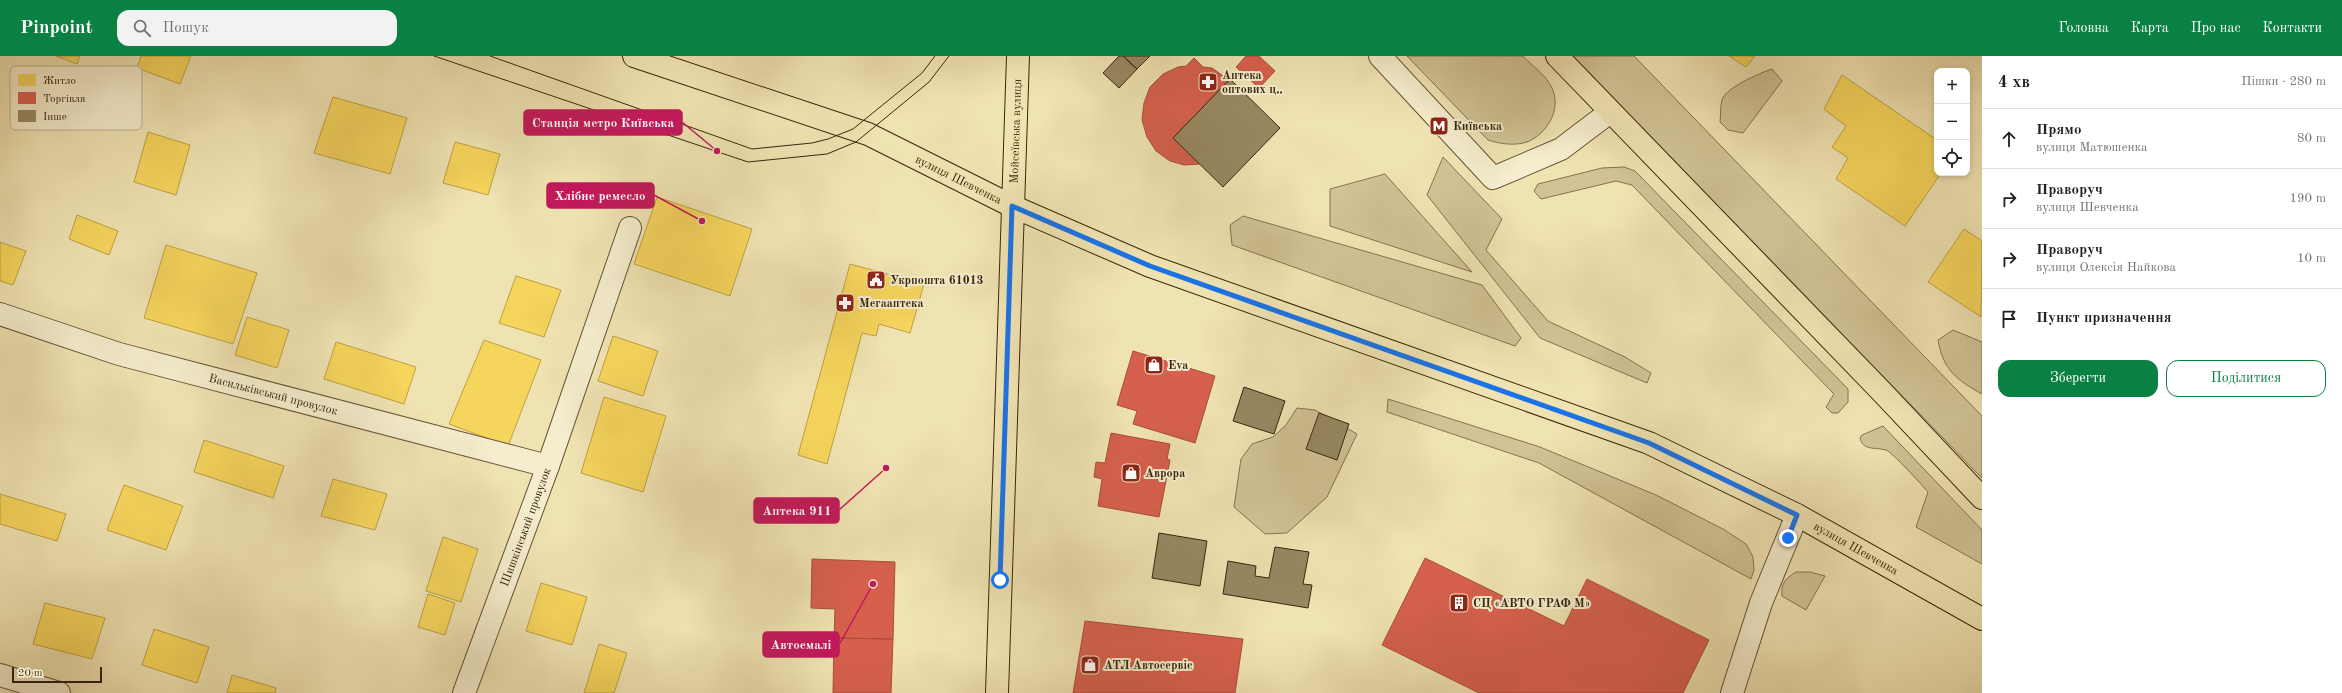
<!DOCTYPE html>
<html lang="uk">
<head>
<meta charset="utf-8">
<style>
  :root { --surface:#fff; --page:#f2f2f2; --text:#202124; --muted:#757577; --line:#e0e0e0; --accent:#0b8043 }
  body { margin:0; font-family:"Old Standard TT",serif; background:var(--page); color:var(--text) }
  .controls { position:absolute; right:12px; top:12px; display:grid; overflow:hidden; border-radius:8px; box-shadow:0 2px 6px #0003 }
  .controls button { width:36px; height:36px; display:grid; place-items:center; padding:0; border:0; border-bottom:1px solid var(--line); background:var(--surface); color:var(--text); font:20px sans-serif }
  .scale { position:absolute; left:12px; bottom:10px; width:90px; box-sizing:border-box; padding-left:4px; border:2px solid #37260c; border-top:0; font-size:11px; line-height:14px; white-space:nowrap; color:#37260c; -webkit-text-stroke:3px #f5edcd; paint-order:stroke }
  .stop { position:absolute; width:12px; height:12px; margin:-9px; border:3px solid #1a73e8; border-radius:50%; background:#fff }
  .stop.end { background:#1a73e8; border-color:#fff; box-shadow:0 1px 4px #0008 }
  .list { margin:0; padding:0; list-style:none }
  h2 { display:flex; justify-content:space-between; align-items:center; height:52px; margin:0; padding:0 16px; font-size:17px }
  h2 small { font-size:13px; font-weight:400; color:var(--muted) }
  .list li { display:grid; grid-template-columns:26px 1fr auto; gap:12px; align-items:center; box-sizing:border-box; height:60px; padding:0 16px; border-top:1px solid var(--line) }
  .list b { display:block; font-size:15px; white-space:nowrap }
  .list p { margin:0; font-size:13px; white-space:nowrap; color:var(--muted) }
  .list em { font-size:13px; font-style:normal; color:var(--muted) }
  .actions { display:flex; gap:8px; padding:12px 16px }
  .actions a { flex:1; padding:9px 0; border:1px solid var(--accent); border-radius:12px; text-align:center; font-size:14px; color:var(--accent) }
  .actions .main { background:var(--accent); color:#fff }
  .icon { flex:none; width:22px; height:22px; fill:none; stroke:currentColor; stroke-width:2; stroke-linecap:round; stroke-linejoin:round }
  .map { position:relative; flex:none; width:1982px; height:637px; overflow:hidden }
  header { display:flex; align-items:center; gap:24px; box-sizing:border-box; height:56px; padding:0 20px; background:var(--accent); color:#fff }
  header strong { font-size:19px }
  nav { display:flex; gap:22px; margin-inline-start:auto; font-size:14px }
  .search { width:280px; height:36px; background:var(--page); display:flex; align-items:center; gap:10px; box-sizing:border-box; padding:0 14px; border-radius:12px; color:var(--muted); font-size:15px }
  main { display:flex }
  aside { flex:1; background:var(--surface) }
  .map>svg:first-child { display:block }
</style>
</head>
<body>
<header>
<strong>Pinpoint</strong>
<div class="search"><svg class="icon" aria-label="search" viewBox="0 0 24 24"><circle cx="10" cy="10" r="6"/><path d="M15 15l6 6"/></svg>Пошук</div>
<nav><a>Головна</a><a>Карта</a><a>Про нас</a><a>Контакти</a></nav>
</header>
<main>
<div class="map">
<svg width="1982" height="637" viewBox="0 0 1982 637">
  <rect width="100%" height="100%" fill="#f0e3b2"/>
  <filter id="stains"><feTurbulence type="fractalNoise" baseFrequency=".005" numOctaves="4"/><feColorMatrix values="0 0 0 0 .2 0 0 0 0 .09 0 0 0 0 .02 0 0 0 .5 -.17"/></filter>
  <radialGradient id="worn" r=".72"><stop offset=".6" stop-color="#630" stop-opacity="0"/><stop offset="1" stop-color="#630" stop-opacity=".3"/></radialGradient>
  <!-- green -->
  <path fill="#d1c396" stroke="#847451" d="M1407,0H1523C1532,10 1547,20 1552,32C1562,53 1547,78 1527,86C1515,90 1500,88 1488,84Z
    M1572,0H1634L1982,360V422Z
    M1772,13L1782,25L1743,77L1728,74L1720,66C1721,59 1720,51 1722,44C1725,32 1760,17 1772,13Z
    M1443,101L1502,163L1486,194L1548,265L1625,301L1651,317L1647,327L1540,282L1427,139Z
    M1624,111L1635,115L1848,333V346L1838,357H1832L1826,351L1834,338L1632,129L1616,125L1541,143L1534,135L1538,128L1602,112Z
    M1385,118L1472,216L1330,170V133Z
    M1243,160L1482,229L1521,282L1515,290L1232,189L1230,169Z
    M1953,274L1982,286V338C1957,324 1943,314 1938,284Z
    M1388,343L1540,391L1656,439L1723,473L1746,488L1753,501L1754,514L1751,523L1539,407L1387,356Z
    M1297,352L1315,354L1357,378L1327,441L1287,477L1265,478L1234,451L1241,403L1252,388L1273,381L1286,369Z
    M1883,370L1982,474V508L1916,471L1928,436C1921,428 1893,397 1886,394C1875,391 1863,395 1860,382L1862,379Z
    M1796,516H1810L1825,520L1806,554L1782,540C1781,527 1785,523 1796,516Z"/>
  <!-- homes -->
  <path fill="#f6d55c" stroke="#bda044" d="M56,0H80L77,8Z
    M141,0H191L180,28L137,12Z
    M1729,0H1755L1746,11Z
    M1842,19L1937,84V117H1941L1905,170L1836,123L1848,102L1832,91L1846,70L1824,53Z
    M333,41L407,62L390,118L314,97Z
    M148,76L190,89L176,139L134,126Z
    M455,86L500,98L488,139L443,127Z
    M657,141L752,173L730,240L634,208Z
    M77,159L118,175L109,199L69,183Z
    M1964,173L1982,185L1981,261L1928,226Z
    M0,186L26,195L13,229L0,225Z
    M166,189L257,217L233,288L144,262Z
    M850,208L924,228L910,277L879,268L876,280L862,277L827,408L798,399Z
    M516,220L561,234L544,281L499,267Z
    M247,261L289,274L277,312L235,299Z
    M613,280L658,295L643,340L598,325Z
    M484,284L541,304L508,390L449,368Z
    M336,286L416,311L404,348L324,323Z
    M604,341L666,360L643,436L581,417Z
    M204,384L284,410L273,442L194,416Z
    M333,423L387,438L375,474L321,460Z
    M124,429L183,450L166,494L107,474Z
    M0,438L66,458L57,485L0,468Z
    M443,481L478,493L461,546L426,535Z
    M541,527L587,541L572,589L526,575Z
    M428,538L455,547L445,579L418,571Z
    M45,547L105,562L92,603L33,588Z
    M154,573L209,591L197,627L142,609Z
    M599,588L627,597L614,637H584Z
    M232,619L276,632L275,637H227Z"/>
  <!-- shops -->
  <path fill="#d6604d" stroke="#a64f3a" d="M1246,0H1259L1275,15L1259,32L1236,11Z
    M1194,2L1203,11L1212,12L1229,24L1173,82L1200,108L1184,109L1170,105L1156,95L1147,81L1142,64L1144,47L1150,31L1163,18L1178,11L1186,10Z
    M1133,295L1215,320L1195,387L1133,368L1137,355L1117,349Z
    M1111,377L1170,388L1167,403L1170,404L1159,461L1098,450L1102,423L1094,421L1096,406L1105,407Z
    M1425,502L1564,570L1587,523L1709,584L1683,637H1479L1382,589Z
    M812,503L895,506L893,583L834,582L835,553L811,552Z
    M1085,565L1243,583L1235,637H1073Z
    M834,582L893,583L891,637H833Z"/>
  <!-- building -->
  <path fill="#978862" stroke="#37260c" d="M1119,0H1123L1137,13L1119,32L1103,17Z
    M1123,0H1150L1137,13Z
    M1230,23L1280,72L1223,131L1173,82Z
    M1244,331L1285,345L1274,378L1233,365Z
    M1319,357L1349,368L1337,404L1306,393Z
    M1159,477L1207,485L1200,530L1152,522Z
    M1275,491L1309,496L1303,528L1312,529L1308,552L1223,538L1228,505L1256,510L1255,520L1269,522Z"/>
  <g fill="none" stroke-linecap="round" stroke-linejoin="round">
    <!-- minor casing -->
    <g stroke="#655536" stroke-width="24">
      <g id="minor">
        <path d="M1380,0L1493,122L1561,93L1610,56"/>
        <path id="s1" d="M0,258L119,298L548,410"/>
        <path d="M0,619L59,637"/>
        <path id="s2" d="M464,637L548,410L630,172"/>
        <path d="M1732,637L1761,547L1797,459"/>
      </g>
    </g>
    <!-- major casing -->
    <g stroke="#37260c" stroke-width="24">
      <g id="major">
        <path id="s3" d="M634,0L868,78L1012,150L1150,210L1649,387L1797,459L1982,563"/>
        <path d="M1557,0L1882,336L1982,442"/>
        <path id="s4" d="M997,637L1018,0"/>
      </g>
    </g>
    <!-- minor -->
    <use href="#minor" stroke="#f5edcd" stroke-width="22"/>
    <!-- major -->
    <use href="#major" stroke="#f0e3b2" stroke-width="22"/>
    <!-- tram -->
    <path stroke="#37260c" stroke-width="1" d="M434,0L748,106L827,98L856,86L929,26L949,0
      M490,0L752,93L812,87L828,83L853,73L922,17L935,0"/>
  </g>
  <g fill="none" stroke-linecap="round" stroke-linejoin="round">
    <!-- route -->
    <path stroke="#1a73e8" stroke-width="5" d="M1000,524L1012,150L1150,210L1649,387L1797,459L1788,482"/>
  </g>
  <!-- icons -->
  <defs>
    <g id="pharmacy-square" transform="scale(1)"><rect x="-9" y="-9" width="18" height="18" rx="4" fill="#8f2418" stroke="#f5edcd"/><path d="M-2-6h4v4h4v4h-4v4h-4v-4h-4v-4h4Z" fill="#fff"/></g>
    <g id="metro-square" transform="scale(1)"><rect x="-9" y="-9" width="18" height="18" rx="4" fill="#8f2418" stroke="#f5edcd"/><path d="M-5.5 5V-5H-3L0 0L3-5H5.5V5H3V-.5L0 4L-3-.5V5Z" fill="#fff"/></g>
    <g id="civic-square" transform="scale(1)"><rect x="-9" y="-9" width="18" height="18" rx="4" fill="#8f2418" stroke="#f5edcd"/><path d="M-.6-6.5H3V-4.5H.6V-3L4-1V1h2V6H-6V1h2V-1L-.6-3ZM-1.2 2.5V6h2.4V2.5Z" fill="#fff"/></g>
    <g id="shop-square" transform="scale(1)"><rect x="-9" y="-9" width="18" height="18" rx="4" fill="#8f2418" stroke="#f5edcd"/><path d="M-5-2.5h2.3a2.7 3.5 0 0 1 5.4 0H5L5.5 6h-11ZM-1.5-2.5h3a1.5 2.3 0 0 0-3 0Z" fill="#fff"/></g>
    <g id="building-square" transform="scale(1)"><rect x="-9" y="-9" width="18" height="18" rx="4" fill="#8f2418" stroke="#f5edcd"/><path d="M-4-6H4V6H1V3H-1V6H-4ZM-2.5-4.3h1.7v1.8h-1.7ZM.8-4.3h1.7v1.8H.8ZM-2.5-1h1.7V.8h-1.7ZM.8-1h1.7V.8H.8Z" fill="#fff"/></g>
  </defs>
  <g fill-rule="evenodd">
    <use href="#pharmacy-square" x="1208" y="26"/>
    <use href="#metro-square" x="1439" y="70"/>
    <use href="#civic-square" x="876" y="224"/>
    <use href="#pharmacy-square" x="845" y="247"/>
    <use href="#shop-square" x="1154" y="309"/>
    <use href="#shop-square" x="1131" y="417"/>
    <use href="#building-square" x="1459" y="547"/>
    <use href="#shop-square" x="1090" y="609"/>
  </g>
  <g text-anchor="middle" stroke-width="4" stroke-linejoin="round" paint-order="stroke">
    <!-- poi labels -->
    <g font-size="12" font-weight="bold" fill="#37260c" stroke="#f5edcd" text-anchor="start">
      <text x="1222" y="23">Аптека<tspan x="1222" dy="14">оптових ц‥</tspan></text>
      <text x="1453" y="74">Київська</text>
      <text x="890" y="228">Укрпошта 61013</text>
      <text x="859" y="251">Мегааптека</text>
      <text x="1168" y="313">Eva</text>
      <text x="1145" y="421">Аврора</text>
      <text x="1473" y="551">СЦ «АВТО ГРАФ М»</text>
      <text x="1104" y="613">АТЛ Автосервіс</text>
    </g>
    <!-- street labels -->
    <g font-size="12" fill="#37260c" stroke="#f5edcd">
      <text dy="4" stroke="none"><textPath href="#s4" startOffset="562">Мойсеївська вулиця</textPath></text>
      <text dy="4" stroke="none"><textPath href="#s3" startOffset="348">вулиця Шевченка</textPath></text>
      <text dy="4" stroke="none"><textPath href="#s1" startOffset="285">Васильківський провулок</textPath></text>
      <text dy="4" stroke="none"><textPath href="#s2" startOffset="177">Шишкінський провулок</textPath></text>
      <text dy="4" stroke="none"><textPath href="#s3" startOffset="1320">вулиця Шевченка</textPath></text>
    </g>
  </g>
  <!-- legend -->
  <rect x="10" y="10" width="132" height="64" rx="6" fill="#f5edcd" stroke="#bcb193" stroke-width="1"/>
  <rect x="18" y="18" width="18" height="12" fill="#f6d55c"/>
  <rect x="18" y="36" width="18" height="12" fill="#d6604d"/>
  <rect x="18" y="54" width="18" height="12" fill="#978862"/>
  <g font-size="11" fill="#37260c">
    <text x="43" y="28">Житло</text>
    <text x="43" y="46">Торгівля</text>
    <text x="43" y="64">Інше</text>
  </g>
  <!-- callouts -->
  <path fill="none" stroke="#c2185b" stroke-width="1.5" d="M717 95L682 66M702 165L654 139M886 412L839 454M873 528L839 589"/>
  <g fill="#c2185b" stroke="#f5edcd" stroke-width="1.5">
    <circle cx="717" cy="95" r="4"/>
    <circle cx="702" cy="165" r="4"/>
    <circle cx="886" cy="412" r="4"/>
    <circle cx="873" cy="528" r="4"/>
  </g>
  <g fill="#c2185b" stroke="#c2185b" stroke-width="1.5">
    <rect x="524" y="54" width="158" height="25" rx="4"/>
    <rect x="547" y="127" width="107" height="25" rx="4"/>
    <rect x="754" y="442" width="85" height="25" rx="4"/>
    <rect x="763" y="576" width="76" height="25" rx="4"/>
  </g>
  <g font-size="13" text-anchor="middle" font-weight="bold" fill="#fff">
    <text x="603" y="71">Станція метро Київська</text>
    <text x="600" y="144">Хлібне ремесло</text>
    <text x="797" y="459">Аптека 911</text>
    <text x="801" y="593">Автоемалі</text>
  </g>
  <rect width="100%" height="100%" filter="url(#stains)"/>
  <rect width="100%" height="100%" fill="url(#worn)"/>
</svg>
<div class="controls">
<button>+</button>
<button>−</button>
<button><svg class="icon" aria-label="locate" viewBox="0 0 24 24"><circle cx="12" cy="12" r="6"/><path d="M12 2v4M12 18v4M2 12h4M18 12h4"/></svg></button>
</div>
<div class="scale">20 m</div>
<div class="stop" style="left:1000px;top:524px"></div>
<div class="stop end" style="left:1788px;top:482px"></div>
</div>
<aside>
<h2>4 хв<small>Пішки · 280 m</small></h2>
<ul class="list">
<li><svg class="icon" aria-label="ahead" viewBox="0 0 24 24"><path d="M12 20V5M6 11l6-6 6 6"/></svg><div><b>Прямо</b><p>вулиця Матюшенка</p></div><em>80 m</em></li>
<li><svg class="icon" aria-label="right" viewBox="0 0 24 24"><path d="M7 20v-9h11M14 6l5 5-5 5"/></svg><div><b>Праворуч</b><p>вулиця Шевченка</p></div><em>190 m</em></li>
<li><svg class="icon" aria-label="right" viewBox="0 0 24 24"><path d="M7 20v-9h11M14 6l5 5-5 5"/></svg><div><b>Праворуч</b><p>вулиця Олексія Найкова</p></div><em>10 m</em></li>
<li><svg class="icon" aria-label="arrive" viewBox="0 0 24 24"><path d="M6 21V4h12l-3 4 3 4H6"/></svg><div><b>Пункт призначення</b></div></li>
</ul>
<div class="actions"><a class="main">Зберегти</a><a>Поділитися</a></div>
</aside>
</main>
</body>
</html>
